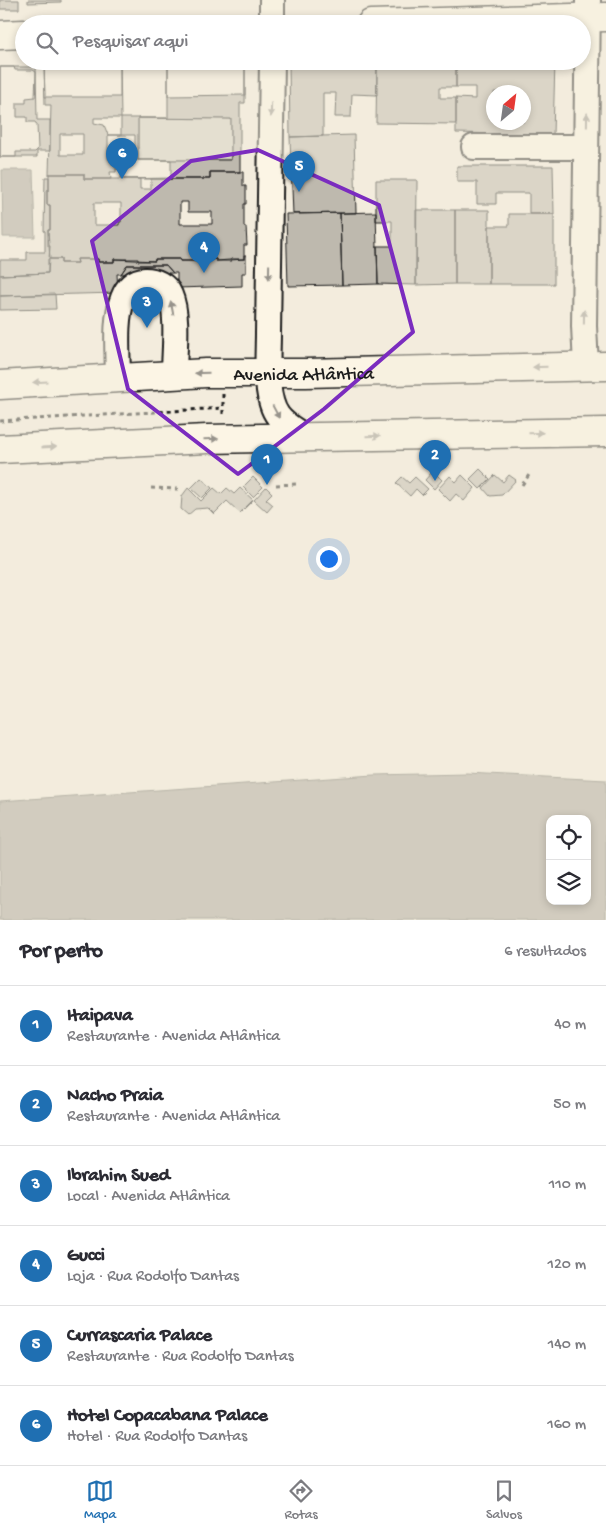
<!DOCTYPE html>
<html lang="pt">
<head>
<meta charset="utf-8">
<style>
  :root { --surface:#fff; --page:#f7f7f7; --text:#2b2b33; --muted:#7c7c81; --line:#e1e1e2; --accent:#1f6fb2 }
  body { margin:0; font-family:"Gochi Hand",sans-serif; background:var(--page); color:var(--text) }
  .controls { position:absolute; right:15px; bottom:15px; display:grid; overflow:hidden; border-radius:10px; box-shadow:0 2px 8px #0003 }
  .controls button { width:45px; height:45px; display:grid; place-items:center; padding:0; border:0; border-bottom:1px solid var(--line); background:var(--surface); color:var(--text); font:25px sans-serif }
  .compass { position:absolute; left:486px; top:85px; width:45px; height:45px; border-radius:50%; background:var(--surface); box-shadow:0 2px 8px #0003; rotate:29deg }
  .you { position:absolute; left:328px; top:558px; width:18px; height:18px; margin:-12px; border:4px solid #fff; border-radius:50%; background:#1a73e8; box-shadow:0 0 0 8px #1a73e833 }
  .badge { display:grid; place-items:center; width:32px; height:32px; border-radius:50%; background:var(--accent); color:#fff; font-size:16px; font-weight:700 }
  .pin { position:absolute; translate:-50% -41px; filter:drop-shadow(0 1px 2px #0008) }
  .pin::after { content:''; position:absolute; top:26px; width:18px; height:15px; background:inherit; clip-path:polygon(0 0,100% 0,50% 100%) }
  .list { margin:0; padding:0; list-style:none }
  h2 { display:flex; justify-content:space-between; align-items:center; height:65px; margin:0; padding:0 20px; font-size:21px }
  h2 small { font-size:16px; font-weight:400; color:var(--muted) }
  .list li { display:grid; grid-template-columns:32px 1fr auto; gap:15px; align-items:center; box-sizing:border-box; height:80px; padding:0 20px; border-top:1px solid var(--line) }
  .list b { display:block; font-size:19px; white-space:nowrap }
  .list p { margin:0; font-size:16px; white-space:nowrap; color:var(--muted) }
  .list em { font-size:16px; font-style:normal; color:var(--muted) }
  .icon { flex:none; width:28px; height:28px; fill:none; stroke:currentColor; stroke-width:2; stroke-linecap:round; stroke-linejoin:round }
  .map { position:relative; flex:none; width:606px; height:920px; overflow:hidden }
  .search { position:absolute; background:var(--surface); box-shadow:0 2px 8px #0003; left:15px; right:15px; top:15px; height:55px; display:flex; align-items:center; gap:12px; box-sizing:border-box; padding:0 18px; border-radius:28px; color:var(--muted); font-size:19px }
  .sheet { height:545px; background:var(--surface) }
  nav { display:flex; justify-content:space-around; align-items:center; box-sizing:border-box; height:70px; border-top:1px solid var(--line); background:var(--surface); font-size:14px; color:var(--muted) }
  nav a { display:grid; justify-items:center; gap:2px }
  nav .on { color:var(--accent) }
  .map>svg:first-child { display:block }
</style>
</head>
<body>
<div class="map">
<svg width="606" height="920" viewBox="0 0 606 920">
  <rect width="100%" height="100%" fill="#f3ecdd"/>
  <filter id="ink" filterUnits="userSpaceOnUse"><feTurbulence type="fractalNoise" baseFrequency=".02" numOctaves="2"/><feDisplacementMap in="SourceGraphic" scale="10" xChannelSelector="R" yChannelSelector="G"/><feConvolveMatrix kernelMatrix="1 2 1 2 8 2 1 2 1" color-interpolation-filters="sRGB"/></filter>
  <g filter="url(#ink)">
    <!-- green -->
    <path fill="#d3cec1" stroke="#78756e" d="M138,118L231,119V160H138Z"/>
    <!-- water -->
    <path fill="#aaa59b" stroke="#716e68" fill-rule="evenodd" d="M2,170H33L35,237H3Z
      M467,773L606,780V920H0V801L374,775ZM550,819H587V901H550Z"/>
    <!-- building -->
    <path fill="#beb9ae" stroke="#1c1c1c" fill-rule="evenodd" d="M0,0H19V9H0Z
      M28,0H61V2L28,3Z
      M44,61H245V103H240V172H210V179H121L122,169H116V172H110L111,179H84V174H49L51,105H45ZM138,118L231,119V160H138Z
      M120,61H168V118H121Z
      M289,61H377V95L352,94L351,117H335L336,93H323V136L290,137Z
      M377,61H456V87H440V98H456V124L376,123Z
      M456,61H555L553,135L456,133V98L475,99V87H456ZM494,92H524V122H494Z
      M245,62V95L168,96V63Z
      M120,64V97H45L44,65Z
      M0,67H36L37,120H50V151H37V157H0Z
      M0,67H14L15,70H33L36,72L35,97L26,98V103H17V117H27V122H35L37,125L38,149L35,152H16V157H0Z
      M94,118H121V135H108L104,125L94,123Z
      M60,134H83V155H60Z
      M108,135H135V160H171V178L121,179L122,169H116L108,159Z
      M354,135L356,213L293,214L290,137Z
      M457,166H553L554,214H529V193H496V204H477V182H457Z
      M210,172H243V186H246V204H244V227H246L247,245H244V259L216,261V259H194L195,261H180V259H155V261H138V259H114V262H98V259H77L78,263H61V259H50L48,230H50V205H47V190H49V174H84V179H140V189H151V179H210ZM180,202H188V212H212V224H180ZM94,203H121V222H119V225H94Z
      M45,177H49V190H47V205H50V230H48V246H50L48,273L0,275V260H27V252H45V231H44Z
      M376,180H417L416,285L378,284L377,246H392V221H376Z
      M416,210H455V284L416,285Z
      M455,210H489V284H455Z
      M376,212L378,284L342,285L340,213Z
      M340,213L342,285L288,286L286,214Z
      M509,214H554V284H489V226H509Z
      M244,255H246V273H242V286L177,288V273H173L166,265H127L121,274H117L118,293L0,296V275L48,273V259H61V263H78L77,259H98V262H114V259L155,261V259H180V261H195L194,259H216V261H231V259H244Z
      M127,265H166L173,273L121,274Z
      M55,294L56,309L0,310V296Z
      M480,469L490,479L480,489L470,479Z
      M433,471L442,480L434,489L425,480Z
      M462,475L475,488L464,501L456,494L450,501L438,489L450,476L456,482Z
      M495,475L503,482L509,475L516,480L502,495L490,496L483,488Z
      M253,477L263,487L253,497L243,487Z
      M402,477L409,483L415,477L428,489L422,495L416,489L410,496L396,483Z
      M201,478L212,488L202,498L191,488Z
      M266,487L272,493L266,499L273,505L267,512L254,500Z
      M188,488L201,501L214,488L221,494L227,488L234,494L240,488L253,500L240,513L227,501L214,514L208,508L195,509L188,515L181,509L182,496Z"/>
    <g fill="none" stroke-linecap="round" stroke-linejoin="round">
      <!-- minor casing -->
      <g stroke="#1c1c1c" stroke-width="28">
        <path id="minor" d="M272,0V24
          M272,61L268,333C268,356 264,398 278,416C284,425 297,431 305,437
          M474,147H586
          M586,366L584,326L588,0
          M118,378C118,354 114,320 123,298C127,288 134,280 145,280C155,280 166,285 170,295C179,316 174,351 174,374"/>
      </g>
      <!-- major casing -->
      <g stroke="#1c1c1c" stroke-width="31">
        <path id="major" d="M371,24L606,17
          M0,35L24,34"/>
      </g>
      <!-- highway casing -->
      <g stroke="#1c1c1c" stroke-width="31">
        <g id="highway">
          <path id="s1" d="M0,385L206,373H306L606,366"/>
          <path d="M0,449L207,439L606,432"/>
        </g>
      </g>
      <!-- path -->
      <path stroke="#1c1c1c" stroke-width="3" stroke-dasharray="4 4" stroke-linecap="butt" d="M223,394V418
        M0,421L223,408
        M276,485L297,484
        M522,485L529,475
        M151,488L178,489"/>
      <!-- minor -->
      <use href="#minor" stroke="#fcf5e5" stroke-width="24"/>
      <!-- major -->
      <use href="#major" stroke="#fcf5e5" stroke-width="28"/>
      <!-- highway -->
      <use href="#highway" stroke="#fcf5e5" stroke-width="28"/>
    </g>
    <!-- one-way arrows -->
    <defs><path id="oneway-solid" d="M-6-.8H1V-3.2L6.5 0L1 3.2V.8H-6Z" transform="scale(1.25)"/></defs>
    <g fill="#97938b">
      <use href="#oneway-solid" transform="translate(271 110) rotate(91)"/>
      <use href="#oneway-solid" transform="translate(587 120) rotate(-89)"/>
      <use href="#oneway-solid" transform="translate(269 272) rotate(91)"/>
      <use href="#oneway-solid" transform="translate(172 308) rotate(-101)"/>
      <use href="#oneway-solid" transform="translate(584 317) rotate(-89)"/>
      <use href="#oneway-solid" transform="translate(540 367) rotate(179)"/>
      <use href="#oneway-solid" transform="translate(202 373) rotate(178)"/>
      <use href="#oneway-solid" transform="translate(40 382) rotate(177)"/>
      <use href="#oneway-solid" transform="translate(276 412) rotate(62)"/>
      <use href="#oneway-solid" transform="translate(536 433) rotate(-1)"/>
      <use href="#oneway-solid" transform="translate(373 436) rotate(-1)"/>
      <use href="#oneway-solid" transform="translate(211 439) rotate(-1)"/>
      <use href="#oneway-solid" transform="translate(49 447) rotate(-3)"/>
    </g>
  </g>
  <!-- marked area -->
  <path d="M0 0H606V920H0ZM258,150L379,205L413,332L324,409L238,474L128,389L92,241L191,161Z" fill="#f3ecdd" fill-opacity=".55" fill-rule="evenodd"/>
  <path fill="none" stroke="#7b2cbf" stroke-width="4" stroke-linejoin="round" d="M258,150L379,205L413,332L324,409L238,474L128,389L92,241L191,161Z"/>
  <g text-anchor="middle" stroke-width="4.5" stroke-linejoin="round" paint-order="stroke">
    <!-- street labels -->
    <g font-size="19" fill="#1c1c1c" stroke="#fcf5e5">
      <text dy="7" stroke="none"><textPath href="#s1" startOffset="304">Avenida Atlântica</textPath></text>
    </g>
  </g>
</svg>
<div class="controls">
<button><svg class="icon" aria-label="locate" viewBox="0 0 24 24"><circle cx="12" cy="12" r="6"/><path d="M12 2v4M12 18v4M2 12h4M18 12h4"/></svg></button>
<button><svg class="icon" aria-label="layers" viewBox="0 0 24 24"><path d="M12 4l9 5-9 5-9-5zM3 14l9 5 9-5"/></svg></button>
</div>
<svg class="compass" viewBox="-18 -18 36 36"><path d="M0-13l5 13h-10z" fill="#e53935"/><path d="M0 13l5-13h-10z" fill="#7c7c81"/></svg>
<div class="you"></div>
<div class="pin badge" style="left:267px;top:485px">1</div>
<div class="pin badge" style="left:435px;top:481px">2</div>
<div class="pin badge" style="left:147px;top:328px">3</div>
<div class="pin badge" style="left:204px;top:273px">4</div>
<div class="pin badge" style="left:299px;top:192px">5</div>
<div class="pin badge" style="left:122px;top:179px">6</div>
<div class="search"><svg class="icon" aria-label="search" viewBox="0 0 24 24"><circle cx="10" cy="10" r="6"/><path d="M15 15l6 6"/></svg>Pesquisar aqui</div>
</div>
<section class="sheet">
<h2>Por perto<small>6 resultados</small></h2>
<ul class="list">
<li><span class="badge">1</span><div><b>Itaipava</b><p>Restaurante · Avenida Atlântica</p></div><em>40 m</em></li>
<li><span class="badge">2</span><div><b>Nacho Praia</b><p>Restaurante · Avenida Atlântica</p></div><em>50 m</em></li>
<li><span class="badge">3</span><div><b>Ibrahim Sued</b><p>Local · Avenida Atlântica</p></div><em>110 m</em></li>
<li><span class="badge">4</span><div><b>Gucci</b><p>Loja · Rua Rodolfo Dantas</p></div><em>120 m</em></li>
<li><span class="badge">5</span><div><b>Currascaria Palace</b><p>Restaurante · Rua Rodolfo Dantas</p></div><em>140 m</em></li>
<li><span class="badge">6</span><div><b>Hotel Copacabana Palace</b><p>Hotel · Rua Rodolfo Dantas</p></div><em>160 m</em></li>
</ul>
</section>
<nav>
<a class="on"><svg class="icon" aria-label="map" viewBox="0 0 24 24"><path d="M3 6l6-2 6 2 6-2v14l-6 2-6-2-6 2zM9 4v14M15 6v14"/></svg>Mapa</a>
<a><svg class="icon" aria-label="directions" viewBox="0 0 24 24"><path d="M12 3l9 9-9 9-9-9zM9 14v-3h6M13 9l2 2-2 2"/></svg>Rotas</a>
<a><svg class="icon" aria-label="saved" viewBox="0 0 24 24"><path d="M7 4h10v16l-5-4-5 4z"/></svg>Salvos</a>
</nav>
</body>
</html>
